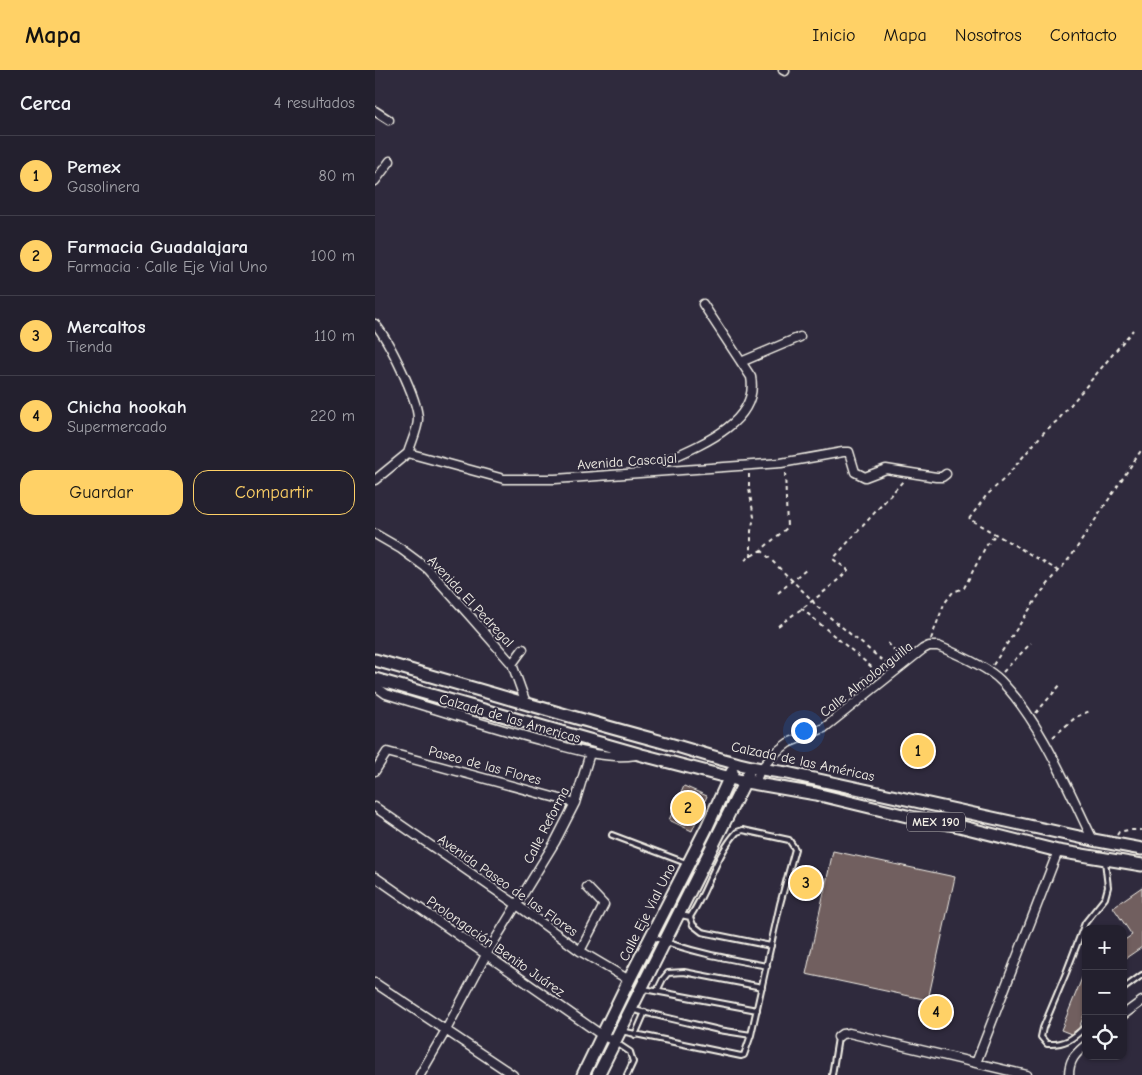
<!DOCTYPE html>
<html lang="es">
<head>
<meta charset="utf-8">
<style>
  :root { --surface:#23202e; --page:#2f2d3a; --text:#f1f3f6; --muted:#a3a3aa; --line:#403e4a; --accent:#ffd166 }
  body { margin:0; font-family:"Comic Neue",sans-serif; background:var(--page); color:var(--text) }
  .controls { position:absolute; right:15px; bottom:15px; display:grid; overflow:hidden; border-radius:10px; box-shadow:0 1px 4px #0004 }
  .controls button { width:45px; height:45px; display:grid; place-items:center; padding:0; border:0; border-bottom:1px solid var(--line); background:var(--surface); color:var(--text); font:25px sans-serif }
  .you { position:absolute; left:428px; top:660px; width:18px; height:18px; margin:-12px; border:4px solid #fff; border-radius:50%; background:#1a73e8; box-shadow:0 0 0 8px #1a73e833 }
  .badge { display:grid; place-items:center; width:32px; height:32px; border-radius:50%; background:var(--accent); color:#111; font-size:16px; font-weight:700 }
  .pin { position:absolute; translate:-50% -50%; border:2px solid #fff; box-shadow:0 1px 5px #0006 }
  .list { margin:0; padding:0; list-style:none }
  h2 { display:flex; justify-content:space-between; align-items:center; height:65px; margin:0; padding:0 20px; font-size:21px }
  h2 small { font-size:16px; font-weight:400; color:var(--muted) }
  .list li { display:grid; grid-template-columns:32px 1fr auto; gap:15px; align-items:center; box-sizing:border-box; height:80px; padding:0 20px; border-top:1px solid var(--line) }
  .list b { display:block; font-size:19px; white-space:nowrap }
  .list p { margin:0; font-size:16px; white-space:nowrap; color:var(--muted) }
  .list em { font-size:16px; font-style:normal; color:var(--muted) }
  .actions { display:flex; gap:10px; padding:15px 20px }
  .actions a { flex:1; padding:11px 0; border:1px solid var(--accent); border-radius:15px; text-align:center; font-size:18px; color:var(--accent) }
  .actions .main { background:var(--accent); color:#111 }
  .icon { flex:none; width:28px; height:28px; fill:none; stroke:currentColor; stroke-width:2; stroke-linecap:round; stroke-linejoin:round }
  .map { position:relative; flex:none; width:767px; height:1005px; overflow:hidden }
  header { display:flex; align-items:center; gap:30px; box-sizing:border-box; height:70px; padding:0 25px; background:var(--accent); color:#111 }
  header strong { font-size:24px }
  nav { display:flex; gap:28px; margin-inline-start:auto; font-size:18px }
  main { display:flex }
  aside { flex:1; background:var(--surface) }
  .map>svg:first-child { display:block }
</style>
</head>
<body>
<header>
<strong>Mapa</strong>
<nav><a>Inicio</a><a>Mapa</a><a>Nosotros</a><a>Contacto</a></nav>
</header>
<main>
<aside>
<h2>Cerca<small>4 resultados</small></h2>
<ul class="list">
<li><span class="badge">1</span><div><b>Pemex</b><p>Gasolinera</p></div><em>80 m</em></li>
<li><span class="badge">2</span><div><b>Farmacia Guadalajara</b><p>Farmacia · Calle Eje Vial Uno</p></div><em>100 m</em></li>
<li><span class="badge">3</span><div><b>Mercaltos</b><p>Tienda</p></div><em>110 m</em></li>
<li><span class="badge">4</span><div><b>Chicha hookah</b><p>Supermercado</p></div><em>220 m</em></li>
</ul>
<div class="actions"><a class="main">Guardar</a><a>Compartir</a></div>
</aside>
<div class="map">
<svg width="767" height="1005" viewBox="0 0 767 1005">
  <rect width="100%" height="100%" fill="#2f2a3d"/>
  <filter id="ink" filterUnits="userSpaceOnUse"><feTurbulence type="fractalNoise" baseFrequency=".02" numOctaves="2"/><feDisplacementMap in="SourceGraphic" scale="10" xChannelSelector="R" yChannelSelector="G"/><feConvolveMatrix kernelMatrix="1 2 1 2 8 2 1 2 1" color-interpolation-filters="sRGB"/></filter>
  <g filter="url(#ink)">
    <!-- building -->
    <path fill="#715e5e" stroke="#f4f1e8" d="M309,716L332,726L317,761L294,750Z
      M458,781L580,807L553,930L431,904Z
      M767,817V877L748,890V871L757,865L738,837Z
      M711,898V940L704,958L696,964L686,960Z"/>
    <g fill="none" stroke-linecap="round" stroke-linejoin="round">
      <!-- service casing -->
      <g stroke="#f4f1e8" stroke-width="8">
        <path id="service" d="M237,765L311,793
          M315,847L318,855L327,862L396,876
          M278,867C314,882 354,889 392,896
          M269,919L382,940
          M748,919L767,905
          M282,921L288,909L293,903L309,902L387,917
          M259,940L344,960L376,965
          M711,956C698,969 690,975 672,974L666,967L668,958L691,903L710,853L730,828L733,817L730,791
          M246,961L366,986L369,985L376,965L405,834L420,779L414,770L368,760L362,762C340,786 333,820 315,847L306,845
          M260,965L270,942
          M240,972L255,982L258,992L252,1005
          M457,1005L463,968"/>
      </g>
      <!-- minor casing -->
      <g stroke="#f4f1e8" stroke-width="11">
        <path id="minor" d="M408,0L410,1
          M0,41L14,50
          M0,111L15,91
          M0,254C13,269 43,329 43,349C43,359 36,373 33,383
          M366,292L425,267
          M33,383L129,409H180L406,393L468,382H474L480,402L490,407L511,399L561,407H567L571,404
          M268,401C304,382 386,360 376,307L328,234
          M0,410L33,383
          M0,464L26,479L53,499L95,546L137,594L151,633
          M137,594L148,579
          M0,616L11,624C62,640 113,656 164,670C196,678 228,690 261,685
          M0,701L12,682L200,733
          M380,713L385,700L400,683L413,673L449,658L548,579L554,576H563C580,583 614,598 626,611C666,652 693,719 718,770
          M0,737L142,835L205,881L254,910
          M0,807L228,966L240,971
          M205,881L229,835L212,817
          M0,913L138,1005
          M748,945L767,931
          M463,967L467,964L474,963L652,1005
          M601,993L683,781
          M45,1005L71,960L112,883L180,772L200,733L215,683
          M694,1005C694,990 700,984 711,975"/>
      </g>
      <!-- primary casing -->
      <g stroke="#f4f1e8" stroke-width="15">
        <path id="primary" d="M0,590C92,616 184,644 277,669C322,681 366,698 412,703L718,770L767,779
          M0,609L267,685L371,712L441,724L536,747L584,756L683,781L767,795
          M208,1005L254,910L331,759L357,702
          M223,1005L373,705"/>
      </g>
      <!-- path -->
      <path stroke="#f4f1e8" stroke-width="2" stroke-dasharray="4 4" stroke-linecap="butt" d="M374,404V419L379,447L376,461V487
        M386,480L438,531L440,535L513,595
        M370,490L386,480L412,458L410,400
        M684,501L594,449L611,426L630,408L670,361L683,350L758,260
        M403,523L433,497
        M426,538L505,604
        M403,556C427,538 452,522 473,500L458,489L529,410
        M556,569L569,534L578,522L589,518L611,476L621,464
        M513,573L524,587
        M618,595L664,525L697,485L767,379
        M628,602L656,573
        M488,607L493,612
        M661,643L686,614
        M678,667L701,647L717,640
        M742,765L744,762L753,760H767"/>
      <!-- service -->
      <use href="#service" stroke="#2f2a3d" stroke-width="4"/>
      <!-- minor -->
      <use href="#minor" stroke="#2f2a3d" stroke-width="8"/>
      <!-- primary -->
      <use href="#primary" stroke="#2f2a3d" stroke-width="11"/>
    </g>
  </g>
  <g text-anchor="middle" stroke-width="4" stroke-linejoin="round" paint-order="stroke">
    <!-- shield labels -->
    <rect fill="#2f2a3d" stroke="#b9b5b5" stroke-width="1" x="532" y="742.5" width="58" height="19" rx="4"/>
    <g font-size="12" font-weight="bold" fill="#f4f1e8">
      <text x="561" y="756">MEX 190</text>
    </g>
    <!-- street labels -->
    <g font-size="14" fill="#f4f1e8" stroke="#2f2a3d">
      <text transform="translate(252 391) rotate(-4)" y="5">Avenida Cascajal</text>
      <text transform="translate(96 531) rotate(47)" y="5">Avenida El Pedregal</text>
      <text transform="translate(491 609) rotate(-38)" y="5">Calle Almolonguilla</text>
      <text transform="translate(135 648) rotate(16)" y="5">Calzada de las Americas</text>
      <text transform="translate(428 691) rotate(12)" y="5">Calzada de las Américas</text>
      <text transform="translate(110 695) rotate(15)" y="5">Paseo de las Flores</text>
      <text transform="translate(171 755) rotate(-63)" y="5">Calle Reforma</text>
      <text transform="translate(133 815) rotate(35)" y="5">Avenida Paseo de las Flores</text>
      <text transform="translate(272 842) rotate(-63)" y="5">Calle Eje Vial Uno</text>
      <text transform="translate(121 876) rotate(35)" y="5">Prolongación Benito Juárez</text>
    </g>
  </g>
</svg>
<div class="controls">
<button>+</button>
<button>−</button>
<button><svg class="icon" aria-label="locate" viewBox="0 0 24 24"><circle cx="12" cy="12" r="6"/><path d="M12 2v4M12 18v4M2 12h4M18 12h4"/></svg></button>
</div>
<div class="you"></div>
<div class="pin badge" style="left:543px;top:681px">1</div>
<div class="pin badge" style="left:313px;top:738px">2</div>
<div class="pin badge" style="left:431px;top:813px">3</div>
<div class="pin badge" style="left:561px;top:942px">4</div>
</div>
</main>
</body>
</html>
